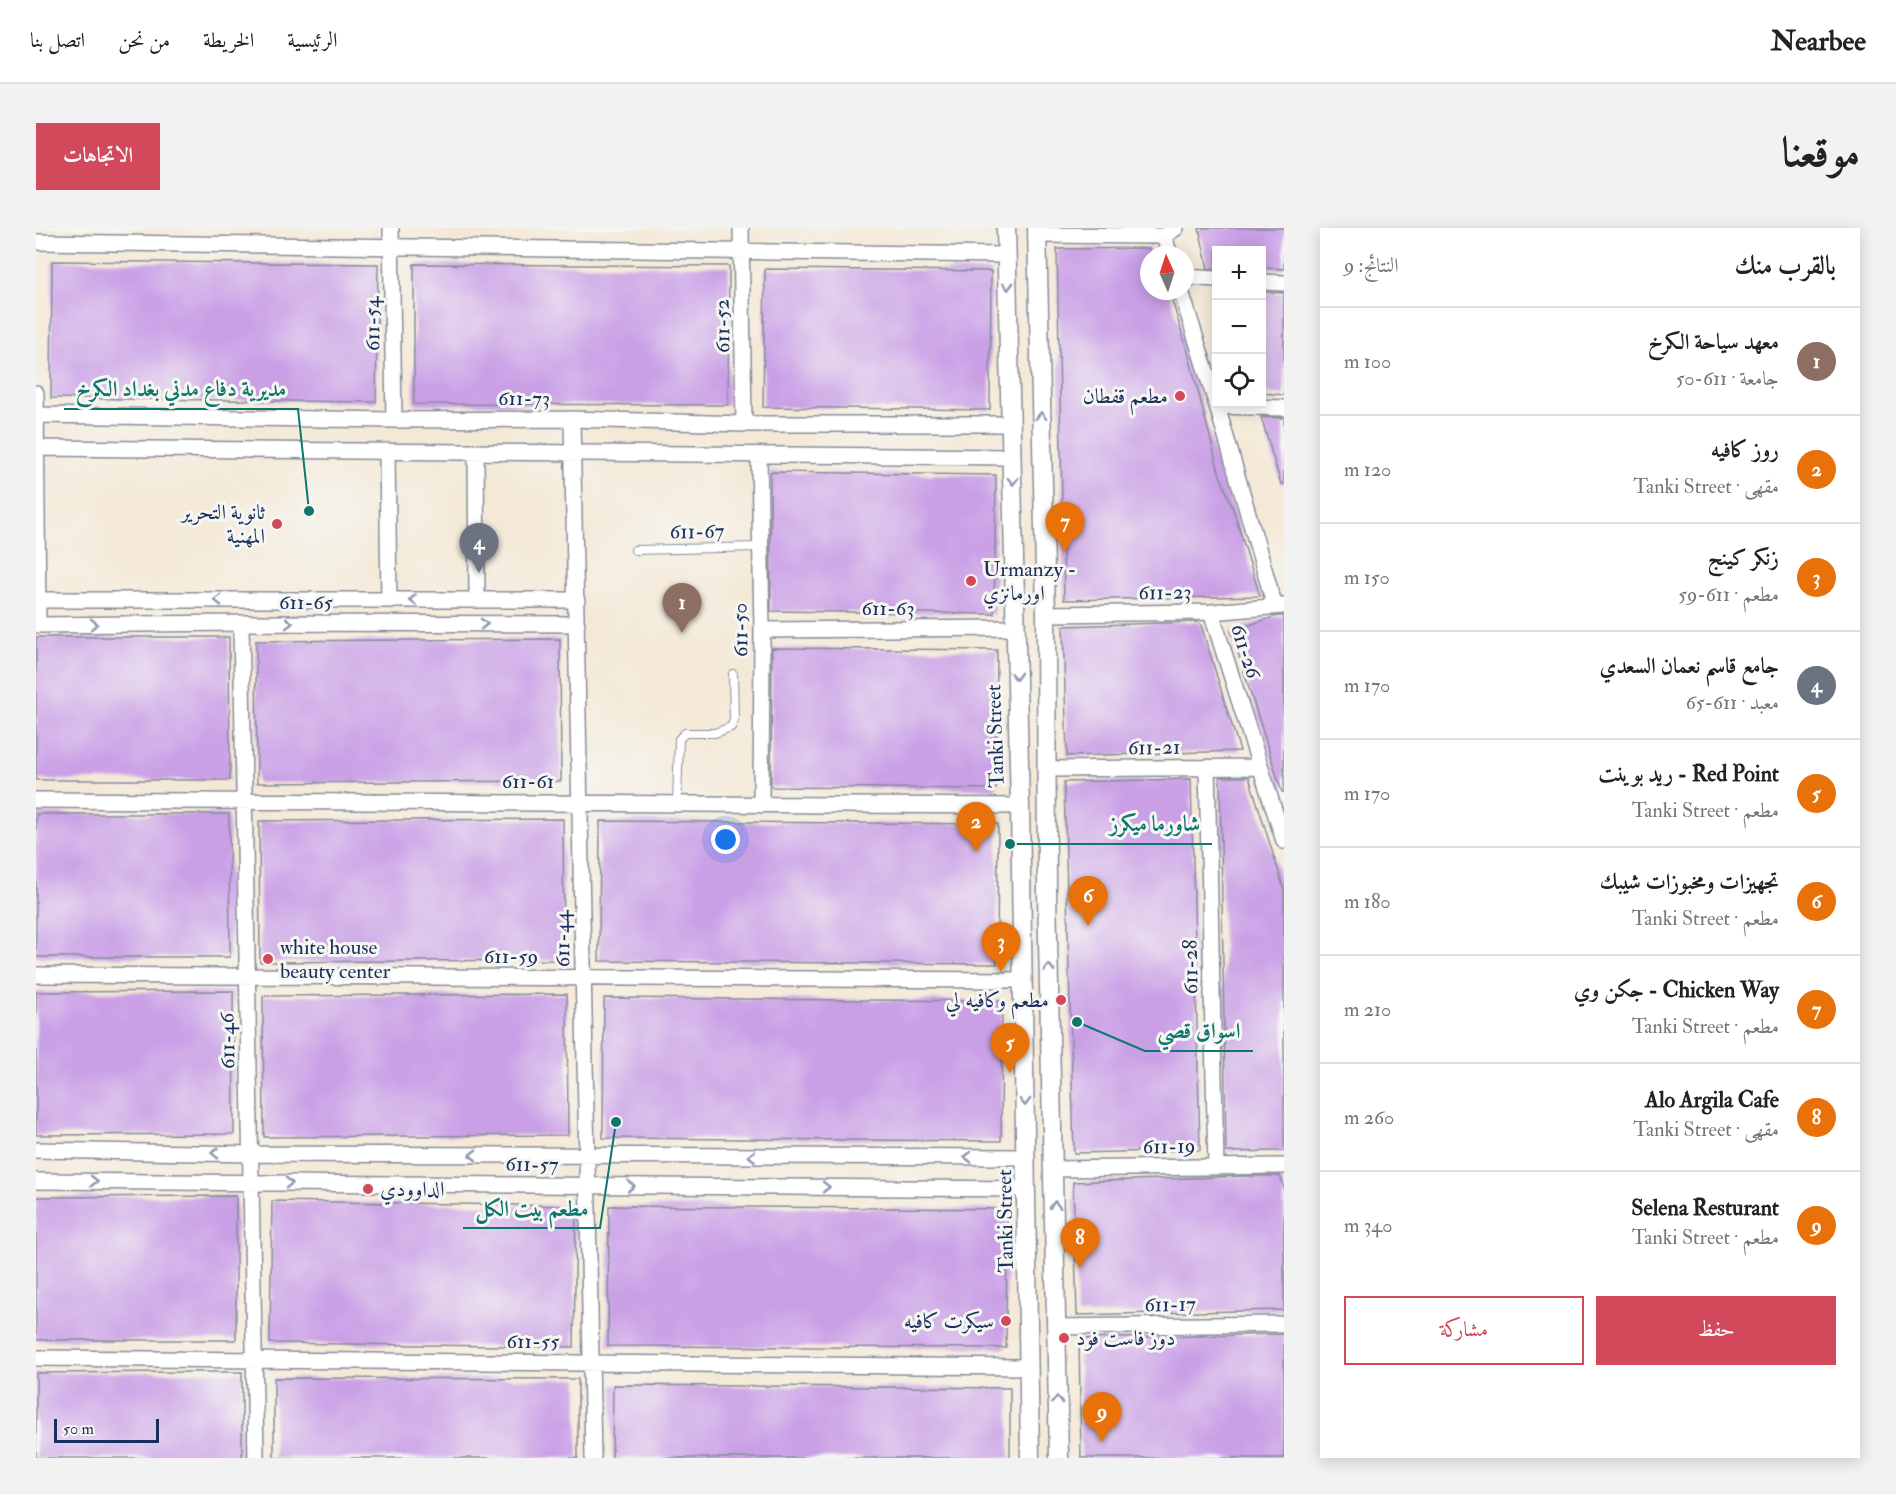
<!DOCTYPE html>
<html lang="ar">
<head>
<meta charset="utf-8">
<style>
  :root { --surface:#fff; --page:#f2f2f2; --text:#222; --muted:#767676; --line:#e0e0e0; --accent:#d1495b }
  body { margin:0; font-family:"IM FELL Double Pica",Amiri,serif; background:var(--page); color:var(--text); direction:rtl }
  .controls { position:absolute; right:18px; top:18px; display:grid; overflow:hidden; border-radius:0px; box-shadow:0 3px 15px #0003 }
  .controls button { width:54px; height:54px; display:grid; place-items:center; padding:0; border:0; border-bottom:2px solid var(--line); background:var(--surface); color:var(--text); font:30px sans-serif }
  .compass { position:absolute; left:1104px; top:18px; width:54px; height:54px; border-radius:50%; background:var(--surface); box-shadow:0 3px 15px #0003; rotate:357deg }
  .scale { position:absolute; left:18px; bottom:15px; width:105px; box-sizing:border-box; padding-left:6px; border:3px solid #1b2f5e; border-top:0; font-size:16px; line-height:21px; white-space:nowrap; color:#1b2f5e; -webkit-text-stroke:4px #f6f6f2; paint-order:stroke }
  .you { position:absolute; left:690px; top:612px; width:21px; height:21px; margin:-15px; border:4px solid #fff; border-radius:50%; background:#1a73e8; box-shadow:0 0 0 9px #1a73e833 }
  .badge { display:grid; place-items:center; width:39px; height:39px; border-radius:50%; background:var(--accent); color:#fff; font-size:20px; font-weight:700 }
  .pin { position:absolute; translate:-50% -50px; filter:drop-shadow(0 2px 3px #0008) }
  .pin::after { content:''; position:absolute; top:32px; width:21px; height:18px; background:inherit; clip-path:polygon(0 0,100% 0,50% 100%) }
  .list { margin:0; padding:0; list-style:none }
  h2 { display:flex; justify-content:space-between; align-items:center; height:78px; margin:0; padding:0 24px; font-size:26px }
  h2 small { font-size:20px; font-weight:400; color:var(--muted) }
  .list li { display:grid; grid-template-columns:39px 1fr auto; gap:18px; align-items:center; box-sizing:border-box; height:108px; padding:0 24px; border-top:2px solid var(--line) }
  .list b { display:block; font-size:22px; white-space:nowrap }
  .list p { margin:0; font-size:20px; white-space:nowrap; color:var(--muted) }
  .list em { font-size:20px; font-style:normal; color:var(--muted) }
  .actions { display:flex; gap:12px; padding:18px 24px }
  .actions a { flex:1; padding:14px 0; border:2px solid var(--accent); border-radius:0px; text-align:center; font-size:21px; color:var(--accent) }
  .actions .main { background:var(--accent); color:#fff }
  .icon { flex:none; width:33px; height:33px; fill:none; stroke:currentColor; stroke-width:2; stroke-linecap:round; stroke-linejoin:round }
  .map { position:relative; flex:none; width:1248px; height:1230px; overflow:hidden; direction:ltr; border-radius:0px }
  header { display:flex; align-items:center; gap:36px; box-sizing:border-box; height:84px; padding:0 30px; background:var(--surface); border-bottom:2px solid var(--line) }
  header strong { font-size:28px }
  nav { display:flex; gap:33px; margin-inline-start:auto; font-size:21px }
  .intro { display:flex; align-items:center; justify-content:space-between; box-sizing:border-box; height:144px; padding:0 36px }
  h1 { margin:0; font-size:42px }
  .button { padding:15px 27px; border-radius:0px; background:var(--accent); color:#fff; font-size:21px; font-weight:700 }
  main { display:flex; gap:36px; padding:0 36px }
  aside { flex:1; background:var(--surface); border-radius:0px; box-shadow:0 3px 15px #0003 }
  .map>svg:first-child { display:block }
</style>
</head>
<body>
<header>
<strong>Nearbee</strong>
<nav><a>الرئيسية</a><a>الخريطة</a><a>من نحن</a><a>اتصل بنا</a></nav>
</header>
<div class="intro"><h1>موقعنا</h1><a class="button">الاتجاهات</a></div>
<main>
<aside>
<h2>بالقرب منك<small>النتائج: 9</small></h2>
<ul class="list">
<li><span class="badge" style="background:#8d6e63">1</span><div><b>معهد سياحة الكرخ</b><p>جامعة · 611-50</p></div><em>100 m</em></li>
<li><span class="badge" style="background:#e8710a">2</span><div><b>روز كافيه</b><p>مقهى · Tanki Street</p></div><em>120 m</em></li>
<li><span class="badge" style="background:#e8710a">3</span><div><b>زنكر كينج</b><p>مطعم · 611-59</p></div><em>150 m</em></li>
<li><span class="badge" style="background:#6b7280">4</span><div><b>جامع قاسم نعمان السعدي</b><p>معبد · 611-65</p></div><em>170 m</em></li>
<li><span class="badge" style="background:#e8710a">5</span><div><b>Red Point - ريد بوينت</b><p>مطعم · Tanki Street</p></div><em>170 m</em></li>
<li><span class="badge" style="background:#e8710a">6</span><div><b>تجهيزات ومخبوزات شيبك</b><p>مطعم · Tanki Street</p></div><em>180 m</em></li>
<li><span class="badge" style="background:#e8710a">7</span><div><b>Chicken Way - جكن وي</b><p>مطعم · Tanki Street</p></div><em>210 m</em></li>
<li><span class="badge" style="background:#e8710a">8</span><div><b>Alo Argila Cafe</b><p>مقهى · Tanki Street</p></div><em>260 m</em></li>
<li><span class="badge" style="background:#e8710a">9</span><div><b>Selena Resturant</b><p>مطعم · Tanki Street</p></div><em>340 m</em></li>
</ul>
<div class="actions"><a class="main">حفظ</a><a>مشاركة</a></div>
</aside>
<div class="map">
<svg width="1248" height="1230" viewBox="0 0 1248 1230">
  <rect width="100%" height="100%" fill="#f6f6f2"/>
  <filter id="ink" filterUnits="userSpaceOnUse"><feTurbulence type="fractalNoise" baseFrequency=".0167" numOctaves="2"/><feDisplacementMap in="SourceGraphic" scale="12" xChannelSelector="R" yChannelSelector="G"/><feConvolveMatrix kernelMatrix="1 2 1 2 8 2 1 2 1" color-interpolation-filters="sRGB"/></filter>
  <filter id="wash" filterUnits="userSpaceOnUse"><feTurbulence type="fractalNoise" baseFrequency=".008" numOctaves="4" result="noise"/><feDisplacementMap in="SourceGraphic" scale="24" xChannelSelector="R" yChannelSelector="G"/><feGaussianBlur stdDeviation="1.35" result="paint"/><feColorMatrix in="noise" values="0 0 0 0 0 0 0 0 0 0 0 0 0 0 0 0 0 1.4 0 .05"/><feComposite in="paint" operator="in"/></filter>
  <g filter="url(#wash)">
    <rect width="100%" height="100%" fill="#f4e9d7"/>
    <g id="blocks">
      <!-- building -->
      <path fill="#c99fe6" d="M1163,0H1248V41L1226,40V22H1180V41H1172Z
        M1113,20V63H1133L1152,124L1183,244L1197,281L1224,368L1028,372L1021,21Z
        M16,33L342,36L340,174L15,170Z
        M378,36L693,38L692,177L378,176Z
        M729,41L955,43L954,182L727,179Z
        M1226,64L1248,65V167L1226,165Z
        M1225,189L1248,190V256H1245Z
        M734,244L960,247L958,386L735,383Z
        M1241,388H1248V564H1246L1195,403Z
        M1161,394L1165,397L1204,523L1031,528L1027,398Z
        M0,409H193L194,552H0Z
        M524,411L525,553L221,555L220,413Z
        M736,420L961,422L960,561L735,559Z
        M1184,549H1213L1248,661V923L1190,924Z
        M1155,551L1164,922L1038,925L1028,554Z
        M0,586H193L194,729H0Z
        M527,591L528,732L224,734L223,593Z
        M564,593L962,596L961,736L563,733Z
        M197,763L198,906L0,907V764Z
        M531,766L532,907L228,909L227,768Z
        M568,770L966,773L965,913L567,910Z
        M1211,948H1244L1248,959V1082L1041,1087L1037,954Z
        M200,968V1112H0V969Z
        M236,973L540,978L538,1119L234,1115Z
        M573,978L971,981L970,1120L572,1118Z
        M1248,1106V1230H1045L1043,1111Z
        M152,1144H206V1230H0V1145Z
        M238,1150L542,1151V1230H238Z
        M577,1157L974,1160V1230H576Z"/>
    </g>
  </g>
  <g filter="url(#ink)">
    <use href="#blocks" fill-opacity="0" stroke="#888c9a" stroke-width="1.5"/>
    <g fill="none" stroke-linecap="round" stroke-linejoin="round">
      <!-- service casing -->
      <g stroke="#888c9a" stroke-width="10">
        <path id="service" d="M599,322L724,319
          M641,576L643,511L649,505H679L695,499L698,492L697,446"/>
      </g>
      <!-- minor casing -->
      <g stroke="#888c9a" stroke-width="18">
        <path id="minor" d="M355,0L358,192
          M705,0L708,196
          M1001,7L1128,8L1140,0
          M1128,8L1134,27
          M0,14L971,27
          M1149,49L1180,51
          M1226,54L1248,55
          M1145,63L1181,178L1239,379
          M0,165L2,397
          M1181,178L1248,180
          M0,187L358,192L536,191L708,196H975
          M536,191L557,1230
          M1,220L976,229
          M351,223L353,372
          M440,224L441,372
          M723,227L726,402L725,577
          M0,372H541
          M1175,384L1248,613
          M1010,386L1175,384L1247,378
          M205,395L220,1230
          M0,397L205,395L541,396
          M726,402L979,400
          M1171,539L1180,938
          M1012,541L1225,539
          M0,572L984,578
          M0,747L986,752
          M0,922L214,926L990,929
          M1018,941L1248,938
          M0,953L991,961
          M1020,1099L1248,1096
          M0,1130L993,1139"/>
      </g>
      <!-- tertiary casing -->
      <g stroke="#888c9a" stroke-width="21">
        <path id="tertiary" d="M970,0L984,578L994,1230
          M1001,0L1010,386L1011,664L1023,1230"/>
      </g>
      <!-- service -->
      <use href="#service" stroke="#fff" stroke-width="8"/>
      <!-- minor -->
      <use href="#minor" stroke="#fff" stroke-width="15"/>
      <!-- tertiary -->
      <use href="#tertiary" stroke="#fff" stroke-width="18"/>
    </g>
    <!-- one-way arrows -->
    <defs><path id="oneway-chevron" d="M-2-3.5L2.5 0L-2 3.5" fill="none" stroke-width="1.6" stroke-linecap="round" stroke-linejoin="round" transform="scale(1.5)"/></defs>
    <g stroke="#8d97ae">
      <use href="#oneway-chevron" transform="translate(972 58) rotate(88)"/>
      <use href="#oneway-chevron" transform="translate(1005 188) rotate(-91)"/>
      <use href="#oneway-chevron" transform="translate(977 253) rotate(89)"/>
      <use href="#oneway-chevron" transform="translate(182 372) rotate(-180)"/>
      <use href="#oneway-chevron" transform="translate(377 372) rotate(-180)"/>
      <use href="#oneway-chevron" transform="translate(253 395)"/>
      <use href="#oneway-chevron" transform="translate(58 396) rotate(-1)"/>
      <use href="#oneway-chevron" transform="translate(448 396)"/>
      <use href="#oneway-chevron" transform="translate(980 448) rotate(88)"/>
      <use href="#oneway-chevron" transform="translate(1013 740) rotate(-91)"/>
      <use href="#oneway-chevron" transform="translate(989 874) rotate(89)"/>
      <use href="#oneway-chevron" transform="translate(179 925) rotate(-179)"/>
      <use href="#oneway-chevron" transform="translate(437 927) rotate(-180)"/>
      <use href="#oneway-chevron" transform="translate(716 928) rotate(-180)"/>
      <use href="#oneway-chevron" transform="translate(932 929) rotate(-180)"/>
      <use href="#oneway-chevron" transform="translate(58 953)"/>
      <use href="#oneway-chevron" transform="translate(253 955) rotate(1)"/>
      <use href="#oneway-chevron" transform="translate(595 958)"/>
      <use href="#oneway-chevron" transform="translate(790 959)"/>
      <use href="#oneway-chevron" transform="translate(1019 977) rotate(-91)"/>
      <use href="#oneway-chevron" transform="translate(1021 1172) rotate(-91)"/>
    </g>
  </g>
  <!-- markers -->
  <g fill="#d1495b" stroke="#f6f6f2" stroke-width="2">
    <circle cx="1144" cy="168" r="6"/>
    <circle cx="241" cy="296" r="6"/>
    <circle cx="935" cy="353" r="6"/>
    <circle cx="232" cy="731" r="6"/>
    <circle cx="1025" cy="772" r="6"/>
    <circle cx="332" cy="961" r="6"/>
    <circle cx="970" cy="1093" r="6"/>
    <circle cx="1028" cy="1110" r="6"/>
  </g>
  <g text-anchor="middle" stroke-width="6" stroke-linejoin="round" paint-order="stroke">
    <!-- street labels -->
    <g font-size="21" fill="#1b2f5e" stroke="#f6f6f2">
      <text transform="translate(336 96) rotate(-91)" y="7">611-54</text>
      <text transform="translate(686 98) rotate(-91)" y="7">611-52</text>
      <text x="488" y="177">611-73</text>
      <text transform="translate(661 303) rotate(-1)" y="7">611-67</text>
      <text transform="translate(1129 364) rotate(-1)" y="7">611-23</text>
      <text x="270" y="381">611-65</text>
      <text x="852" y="387">611-63</text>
      <text transform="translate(704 402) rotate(-91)" y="7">611-50</text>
      <text transform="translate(1210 423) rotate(72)" y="7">611-26</text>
      <text transform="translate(959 508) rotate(-92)" y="7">Tanki Street</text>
      <text transform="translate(1118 519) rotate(-1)" y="7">611-21</text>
      <text x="492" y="560">611-61</text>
      <text transform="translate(526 711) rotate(-91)" y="7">611-44</text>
      <text x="475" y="735">611-59</text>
      <text transform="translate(1154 739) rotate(-91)" y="7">611-28</text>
      <text transform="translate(191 813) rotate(-91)" y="7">611-46</text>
      <text transform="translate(1133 918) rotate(-1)" y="7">611-19</text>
      <text transform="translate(496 936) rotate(1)" y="7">611-57</text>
      <text transform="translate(969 993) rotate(-91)" y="7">Tanki Street</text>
      <text transform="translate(1134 1076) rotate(-1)" y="7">611-17</text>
      <text x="497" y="1120">611-55</text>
    </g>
    <!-- poi labels -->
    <g font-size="21" fill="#1b2f5e" stroke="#f6f6f2" text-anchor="end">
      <text x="1132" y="175">مطعم قفطان</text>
      <text x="229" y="291">ثانوية التحرير<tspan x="229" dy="24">المهنية</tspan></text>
      <text x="947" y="348" text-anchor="start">Urmanzy -<tspan x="947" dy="24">اورمانزي</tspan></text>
      <text x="244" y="726" text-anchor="start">white house<tspan x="244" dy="24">beauty center</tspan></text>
      <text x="1013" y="779">مطعم وكافيه لي</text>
      <text x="344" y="968" text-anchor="start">الداوودي</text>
      <text x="958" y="1100">سيكرت كافيه</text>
      <text x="1040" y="1117" text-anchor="start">دوز فاست فود</text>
    </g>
  </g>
  <!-- callouts -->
  <path fill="none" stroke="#0f766e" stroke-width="2" d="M273 283L262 181H28M974 616L1062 616H1176M1041 794L1109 823H1217M580 894L564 1000H427"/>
  <g fill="#0f766e" stroke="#f6f6f2" stroke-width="2">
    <circle cx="273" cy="283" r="6"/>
    <circle cx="974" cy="616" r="6"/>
    <circle cx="1041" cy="794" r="6"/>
    <circle cx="580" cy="894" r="6"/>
  </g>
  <g font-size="22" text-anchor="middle" font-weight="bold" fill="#0f766e" stroke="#f6f6f2" stroke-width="6" stroke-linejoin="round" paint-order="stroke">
    <text x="145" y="168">مديرية دفاع مدني بغداد الكرخ</text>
    <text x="1119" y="603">شاورما ميكرز</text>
    <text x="1163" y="810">اسواق قصي</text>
    <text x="496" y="988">مطعم بيت الكل</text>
  </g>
</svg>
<div class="controls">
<button>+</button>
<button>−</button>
<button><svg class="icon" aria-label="locate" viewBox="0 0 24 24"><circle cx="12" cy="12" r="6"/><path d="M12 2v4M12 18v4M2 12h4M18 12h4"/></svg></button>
</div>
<svg class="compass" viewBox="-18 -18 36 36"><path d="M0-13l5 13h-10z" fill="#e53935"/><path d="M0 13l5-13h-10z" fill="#767676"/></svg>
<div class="scale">50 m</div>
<div class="you"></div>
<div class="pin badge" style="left:646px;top:405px;background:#8d6e63">1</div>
<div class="pin badge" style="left:940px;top:624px;background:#e8710a">2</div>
<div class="pin badge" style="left:965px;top:744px;background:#e8710a">3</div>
<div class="pin badge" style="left:443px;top:345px;background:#6b7280">4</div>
<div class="pin badge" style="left:974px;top:845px;background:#e8710a">5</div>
<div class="pin badge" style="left:1052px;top:698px;background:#e8710a">6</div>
<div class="pin badge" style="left:1029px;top:324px;background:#e8710a">7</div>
<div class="pin badge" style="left:1044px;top:1040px;background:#e8710a">8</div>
<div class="pin badge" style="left:1066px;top:1214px;background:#e8710a">9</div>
</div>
</main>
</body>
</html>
